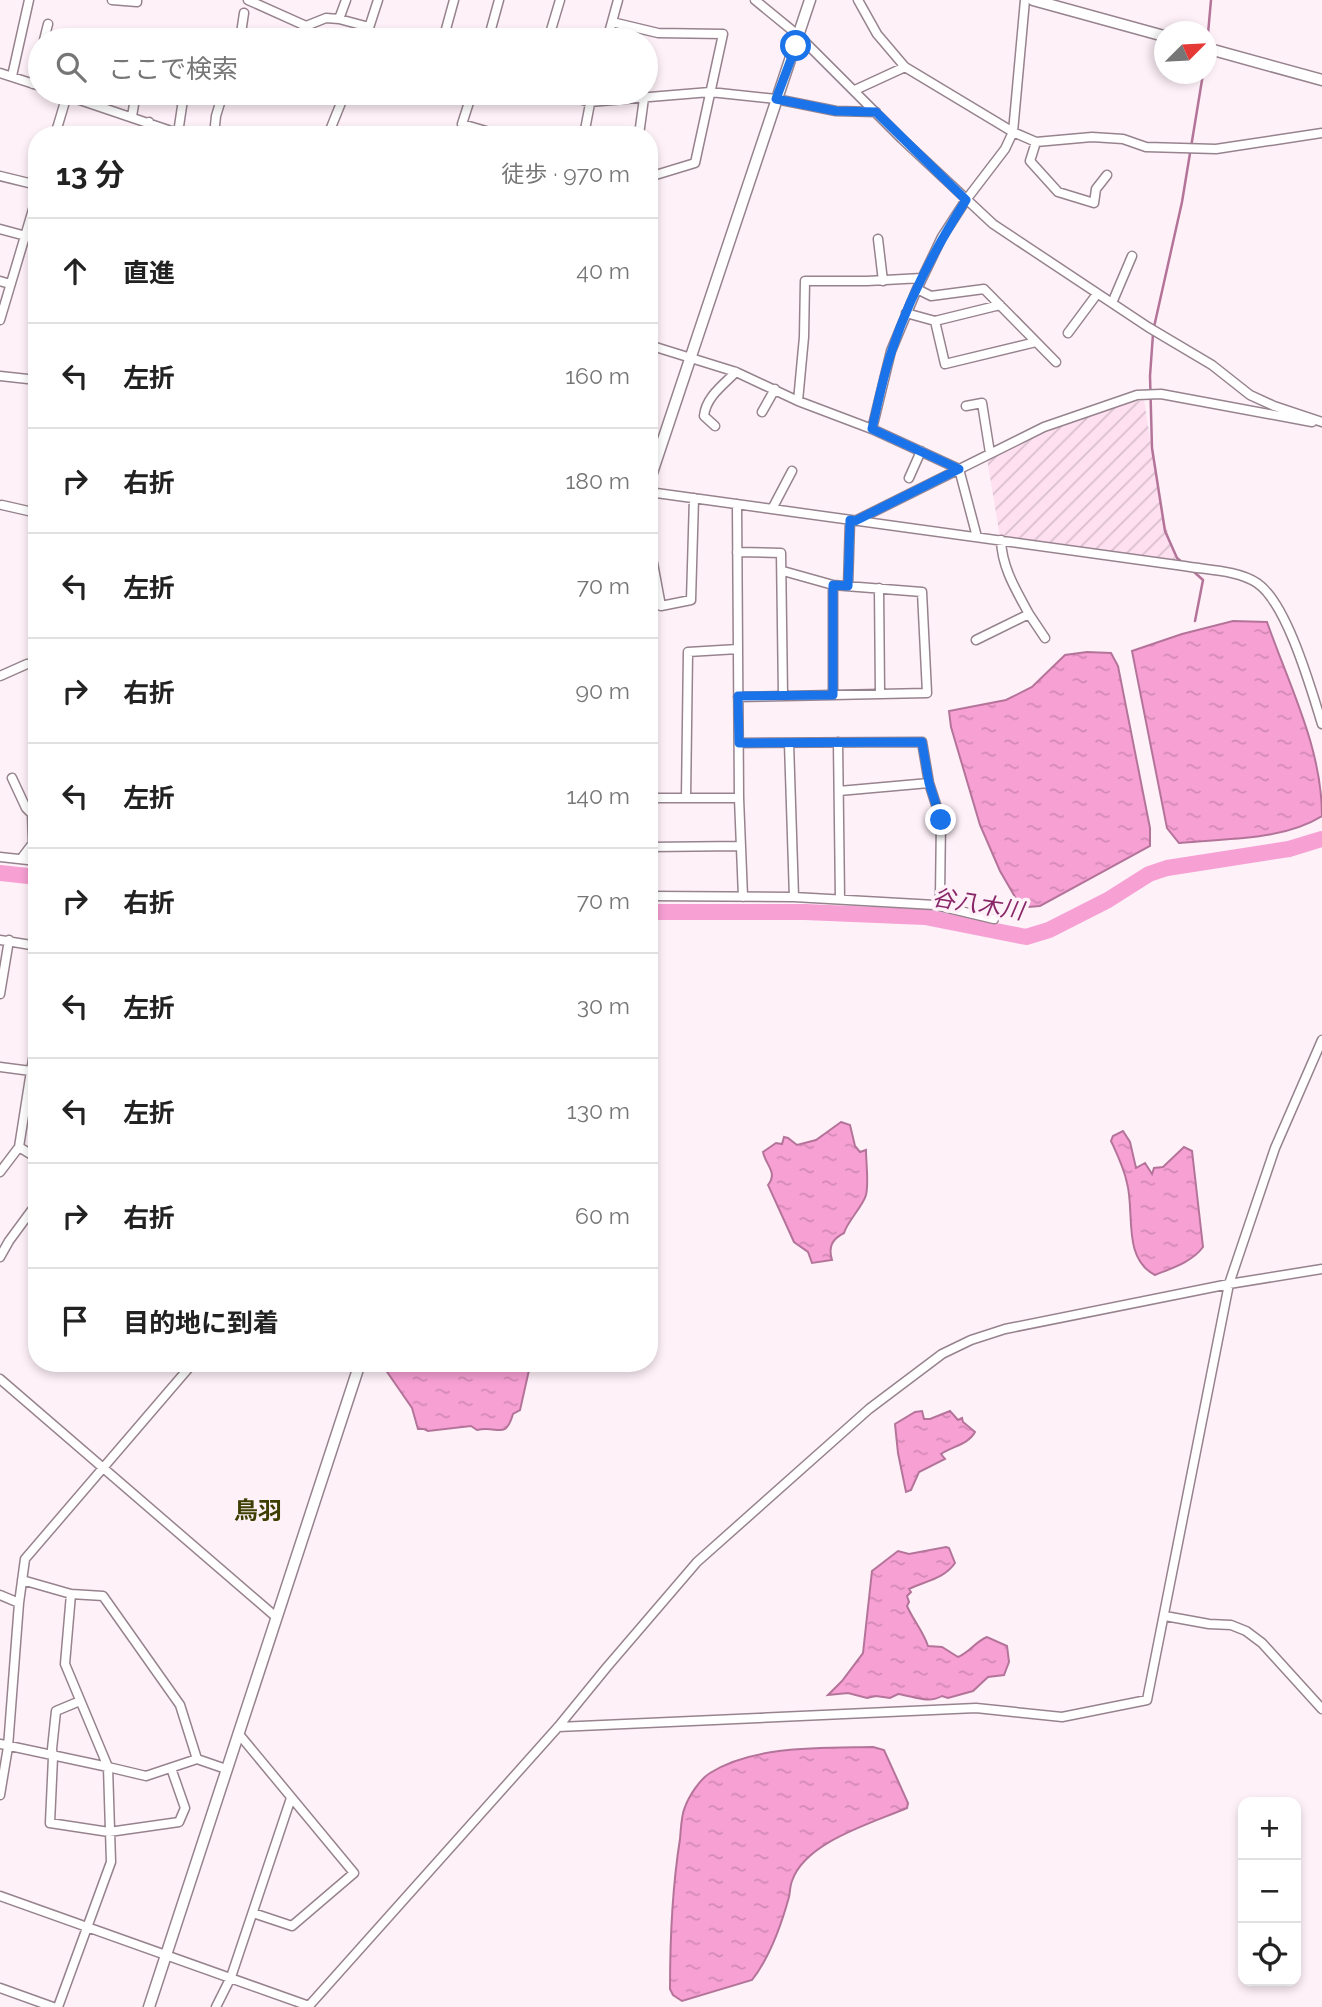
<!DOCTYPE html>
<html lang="ja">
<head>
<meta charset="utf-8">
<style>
  :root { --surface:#fff; --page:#f2f2f2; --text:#222; --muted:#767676; --line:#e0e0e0 }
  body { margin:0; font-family:Raleway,"Noto Sans JP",sans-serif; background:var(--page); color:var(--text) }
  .controls { position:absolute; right:21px; bottom:21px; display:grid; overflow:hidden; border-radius:14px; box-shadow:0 4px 10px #0003 }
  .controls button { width:63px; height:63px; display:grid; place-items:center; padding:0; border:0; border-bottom:2px solid var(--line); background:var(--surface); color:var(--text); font:35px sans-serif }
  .compass { position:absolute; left:1154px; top:21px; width:63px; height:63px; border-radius:50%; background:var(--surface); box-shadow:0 4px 10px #0003; rotate:66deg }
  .stop { position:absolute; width:21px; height:21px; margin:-16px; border:5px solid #1a73e8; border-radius:50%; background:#fff }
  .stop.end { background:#1a73e8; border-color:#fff; box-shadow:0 2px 7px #0008 }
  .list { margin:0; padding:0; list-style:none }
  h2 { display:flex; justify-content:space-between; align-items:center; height:91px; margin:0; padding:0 28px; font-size:30px }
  h2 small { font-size:23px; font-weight:400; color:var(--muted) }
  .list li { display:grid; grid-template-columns:46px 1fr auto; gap:21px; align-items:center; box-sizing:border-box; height:105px; padding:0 28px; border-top:2px solid var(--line) }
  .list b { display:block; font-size:26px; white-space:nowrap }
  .list em { font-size:23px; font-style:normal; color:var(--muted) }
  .icon { flex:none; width:38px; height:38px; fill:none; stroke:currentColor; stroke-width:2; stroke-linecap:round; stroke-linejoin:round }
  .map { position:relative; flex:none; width:1322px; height:2007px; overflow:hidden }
  .search { position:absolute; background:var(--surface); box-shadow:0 4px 10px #0003; left:28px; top:28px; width:630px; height:77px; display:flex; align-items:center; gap:18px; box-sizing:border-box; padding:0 24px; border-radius:38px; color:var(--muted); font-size:26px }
  .panel { position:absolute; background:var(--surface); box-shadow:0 4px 10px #0003; left:28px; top:126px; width:630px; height:1246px; border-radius:28px }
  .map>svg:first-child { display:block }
</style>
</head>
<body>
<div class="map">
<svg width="1322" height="2007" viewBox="0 0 1322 2007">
  <defs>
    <pattern id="industrial-furrows" width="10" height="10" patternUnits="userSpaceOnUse" patternTransform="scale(1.75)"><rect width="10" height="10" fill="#fee0f0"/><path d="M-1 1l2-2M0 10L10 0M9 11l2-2" fill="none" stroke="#d9bfcd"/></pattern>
    <pattern id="water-ripples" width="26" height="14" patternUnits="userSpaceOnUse" patternTransform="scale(1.75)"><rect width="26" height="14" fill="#f7a0d4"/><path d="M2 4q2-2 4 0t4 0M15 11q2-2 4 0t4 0" fill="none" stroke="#d389b5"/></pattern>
  </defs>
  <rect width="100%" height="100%" fill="#fef1f8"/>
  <!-- industrial -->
  <path fill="url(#industrial-furrows)" d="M1144,400L1161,508L1176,561L1000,537L987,459L1065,424L1119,404Z"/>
  <!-- water -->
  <path fill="url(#water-ripples)" stroke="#b4749a" stroke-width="2" d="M1233,621L1267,622C1289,685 1322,748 1322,816C1282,841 1225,838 1179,843L1167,828L1132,651L1182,634Z
    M1087,652L1111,653L1118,666L1150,828V846L1040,906L1028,907L1018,902L1000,871L980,825L951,727L949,711L1006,700L1032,687L1065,655Z
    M841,1122L850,1125L855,1146L860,1152L866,1150C866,1164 869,1182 866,1195C863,1206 847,1222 844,1233C832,1239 828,1247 832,1260L812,1263L808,1252L794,1242L768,1185C778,1172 766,1166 763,1152L776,1143L782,1144L784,1137L788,1138L797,1145L816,1140Z
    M1123,1131L1130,1142L1136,1168L1145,1163L1152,1174L1154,1168L1163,1167L1184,1147L1192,1151L1203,1247C1192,1262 1172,1268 1155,1275C1122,1258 1135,1212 1127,1183C1124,1168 1117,1154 1111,1141L1113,1136Z
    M385,1363H521L529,1370L520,1410L513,1414C505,1441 498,1425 477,1430L471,1426L428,1431L424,1429H418L412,1408L383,1366Z
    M922,1411L924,1419H930L950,1411L958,1420L962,1418L963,1422L975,1432C968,1445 952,1446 941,1454L945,1459L919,1472L911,1490L906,1492L898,1453L895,1424L915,1412Z
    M946,1547L949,1548L955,1563C944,1579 925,1581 909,1589L911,1592L907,1596L909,1602L907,1606C913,1620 923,1631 928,1646L942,1647L958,1657C970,1652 975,1642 987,1637L1007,1646L1009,1662L1004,1675L988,1677L973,1691L948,1698L942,1696C928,1704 913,1696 898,1694L890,1698L876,1696L867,1698L848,1693L828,1695L842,1681L863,1653L872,1571L898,1551L909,1554Z
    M873,1747L884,1750L908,1803L907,1808C872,1823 805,1842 792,1881C790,1886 790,1892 789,1897C781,1926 770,1957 752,1980L682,2001L673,1995L670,1989C670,1939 672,1889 680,1839C681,1829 681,1816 685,1807C689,1796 700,1779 710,1773C754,1745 823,1748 873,1747Z"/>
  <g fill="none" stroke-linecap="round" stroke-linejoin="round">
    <!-- stream -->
    <path stroke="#b4749a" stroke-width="2.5" d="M1207,45L1211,0
      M1154,327L1182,202L1203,74
      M1153,334L1150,376L1152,448L1165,531L1177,558L1182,562
      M1193,571L1203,580L1195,621"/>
    <!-- river -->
    <path stroke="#f7a0d4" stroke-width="16" d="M0,873L37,877
      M649,912H805L925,917L1026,937L1049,930L1108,900L1149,874L1167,868L1289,849L1322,839"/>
    <!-- minor casing -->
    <g stroke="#97838e" stroke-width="11">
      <path id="minor" d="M112,0L137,2V0
        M248,0L306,26L326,18L339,19
        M346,0L339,19L369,27
        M755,0L799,36L902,139L993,224L1148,327L1212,365L1250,395L1274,406L1322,422
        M858,0L877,34L905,67L1013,132L1036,142L1092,137L1123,139L1146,147L1216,149L1322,133
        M612,22L658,33L723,34L695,163L649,177
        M366,36L378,40
        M44,40L48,24
        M240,40L244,13
        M365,40L378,0
        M443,40L454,0
        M488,40L499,0
        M548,40L560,0
        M607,40L618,0
        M0,73L40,86
        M12,76L29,0
        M33,84L40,56
        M855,90L905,67
        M59,93L183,135
        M472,93L462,124L500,135
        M562,93L589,102L710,92L776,99L836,111L876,112
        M132,116L136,93
        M178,133L184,93
        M55,135L67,95
        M144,135L149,122
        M214,135L216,116L223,93
        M328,135L345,93
        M584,135L592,93
        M639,135L644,98
        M1036,142L1030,161L1058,192L1094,203L1096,189L1107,175
        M0,176L37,185
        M0,229L37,239
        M878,239L883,281
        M0,281L10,284
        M917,289L931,296L984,289L1056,362
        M1112,303L1132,256
        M1000,305L935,321L945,364L1036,342
        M906,313L935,321
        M0,320L37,196
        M1068,333L1097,294
        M649,345L736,372L798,401L872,429L959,469
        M0,376L37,380
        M31,380L37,368
        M798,401L804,337L805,281H867L922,278
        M966,406L982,403L990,453
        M762,412L775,389
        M715,426L704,416C706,397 723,385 736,372
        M872,429L891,351L917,289L942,237L966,200L1005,149L1013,132L1025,0
        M959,469L977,537
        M909,478L921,451
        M649,492L1184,566C1206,570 1238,570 1257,583C1287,603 1311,689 1322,724
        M737,504L739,798L743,897
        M2,505L37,513
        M772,509L792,471
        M855,521L1044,427L1137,395L1161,394L1312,422
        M737,552L781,553L783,696
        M649,563H653L661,606L691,600L694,498
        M833,585V695
        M848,586L850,520
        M879,588L880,694
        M1029,614L1045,638
        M976,640L1029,614C1016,590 1002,568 1001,540
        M0,676L27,664L37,663
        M738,697L927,693L922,592L833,585L783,571
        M838,742L840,899
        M739,743L922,742L929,783L941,820L940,896L935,905
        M789,743L794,897
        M12,778L26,808L32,814L33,843L21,859
        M839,791L929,783
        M649,798H739
        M686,798L688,652L738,649
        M649,847L741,846
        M0,857L37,861
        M649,896L794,897L935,905L994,919
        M0,940L37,946
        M0,994L9,940
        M0,1067L31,1071L19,1147L0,1172
        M31,1071L37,1037
        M19,1147L37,1158
        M0,1257L9,1241L37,1203
        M0,1379L276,1617
        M22,1580L71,1594L103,1596L180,1705L197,1759
        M71,1594L65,1664L108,1767L146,1776L197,1759L226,1769
        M0,1595L19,1603
        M1165,1616L1209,1624L1231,1625L1246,1631L1262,1643L1322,1709
        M80,1701L56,1711L52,1749L53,1757L50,1823L109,1832L179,1822L185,1808L171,1768
        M558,1727L976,1708L1062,1717L1147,1700L1229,1284L1275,1148L1322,1040
        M238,1733L354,1873L292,1926L253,1913
        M0,1744L108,1767L111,1862L58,2007
        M0,1795L8,1747L19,1603L25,1559L193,1363
        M0,1896L309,2006
        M0,1988L53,2007
        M216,2007L231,1977L291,1798
        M308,2007L558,1727L607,1667L697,1562L869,1409L942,1354L971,1340L1005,1329L1229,1284L1322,1269"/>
    </g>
    <!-- tertiary casing -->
    <g stroke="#97838e" stroke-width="13">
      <path id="tertiary" d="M1033,0L1164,36
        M1206,48L1322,80
        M649,482L810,0
        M149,2007L360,1363"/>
    </g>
    <!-- minor -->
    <use href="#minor" stroke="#fff" stroke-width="8"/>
    <!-- tertiary -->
    <use href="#tertiary" stroke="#fff" stroke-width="10"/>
  </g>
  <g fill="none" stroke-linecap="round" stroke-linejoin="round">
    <!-- route -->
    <path stroke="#1a73e8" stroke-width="9" d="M796,46L776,99L836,111L876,112L966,200C936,247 909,298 892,350C883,376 878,403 872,429L959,469L855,521L850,520L848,586L833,585V695L738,696L739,743L922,742L929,783L941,820"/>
  </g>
  <g text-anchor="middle" stroke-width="7" stroke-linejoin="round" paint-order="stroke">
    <!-- water labels -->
    <g font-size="23" font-style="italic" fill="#882668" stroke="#fef1f8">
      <text transform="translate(978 904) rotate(9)" y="8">谷八木川</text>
    </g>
    <!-- quarter labels -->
    <g font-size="24" font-weight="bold" fill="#3c3f00" stroke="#fef1f8">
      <text x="258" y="1519">鳥羽</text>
    </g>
  </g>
</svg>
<div class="controls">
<button>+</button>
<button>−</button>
<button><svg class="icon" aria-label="locate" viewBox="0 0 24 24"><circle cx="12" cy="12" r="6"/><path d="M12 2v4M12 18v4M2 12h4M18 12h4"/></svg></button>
</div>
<svg class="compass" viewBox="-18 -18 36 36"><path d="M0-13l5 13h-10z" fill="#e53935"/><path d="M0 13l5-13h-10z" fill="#767676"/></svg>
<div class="stop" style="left:796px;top:46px"></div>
<div class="stop end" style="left:941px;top:820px"></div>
<div class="search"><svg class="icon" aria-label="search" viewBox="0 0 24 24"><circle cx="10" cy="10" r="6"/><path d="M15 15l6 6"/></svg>ここで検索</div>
<section class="panel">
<h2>13 分<small>徒歩 · 970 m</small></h2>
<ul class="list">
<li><svg class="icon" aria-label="ahead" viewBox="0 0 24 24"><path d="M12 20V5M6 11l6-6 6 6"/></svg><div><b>直進</b></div><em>40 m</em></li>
<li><svg class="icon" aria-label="left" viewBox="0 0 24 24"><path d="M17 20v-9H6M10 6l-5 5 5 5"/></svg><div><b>左折</b></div><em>160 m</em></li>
<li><svg class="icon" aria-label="right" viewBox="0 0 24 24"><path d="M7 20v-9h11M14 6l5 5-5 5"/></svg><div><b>右折</b></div><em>180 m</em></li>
<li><svg class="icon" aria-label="left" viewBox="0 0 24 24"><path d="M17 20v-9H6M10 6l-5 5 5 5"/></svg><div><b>左折</b></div><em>70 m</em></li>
<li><svg class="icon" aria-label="right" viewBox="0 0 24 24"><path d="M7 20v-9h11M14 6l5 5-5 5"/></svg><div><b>右折</b></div><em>90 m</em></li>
<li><svg class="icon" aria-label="left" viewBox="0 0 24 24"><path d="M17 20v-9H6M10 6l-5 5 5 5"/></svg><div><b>左折</b></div><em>140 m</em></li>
<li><svg class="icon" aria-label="right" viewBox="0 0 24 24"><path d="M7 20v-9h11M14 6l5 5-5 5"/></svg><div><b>右折</b></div><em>70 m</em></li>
<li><svg class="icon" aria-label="left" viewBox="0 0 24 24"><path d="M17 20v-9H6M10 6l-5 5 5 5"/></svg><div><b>左折</b></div><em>30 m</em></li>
<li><svg class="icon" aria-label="left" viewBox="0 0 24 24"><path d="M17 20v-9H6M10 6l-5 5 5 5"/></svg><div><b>左折</b></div><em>130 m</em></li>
<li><svg class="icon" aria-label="right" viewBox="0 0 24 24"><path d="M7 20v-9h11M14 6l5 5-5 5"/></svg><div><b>右折</b></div><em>60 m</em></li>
<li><svg class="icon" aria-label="arrive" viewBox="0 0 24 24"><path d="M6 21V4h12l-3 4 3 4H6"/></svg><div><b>目的地に到着</b></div></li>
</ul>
</section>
</div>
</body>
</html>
